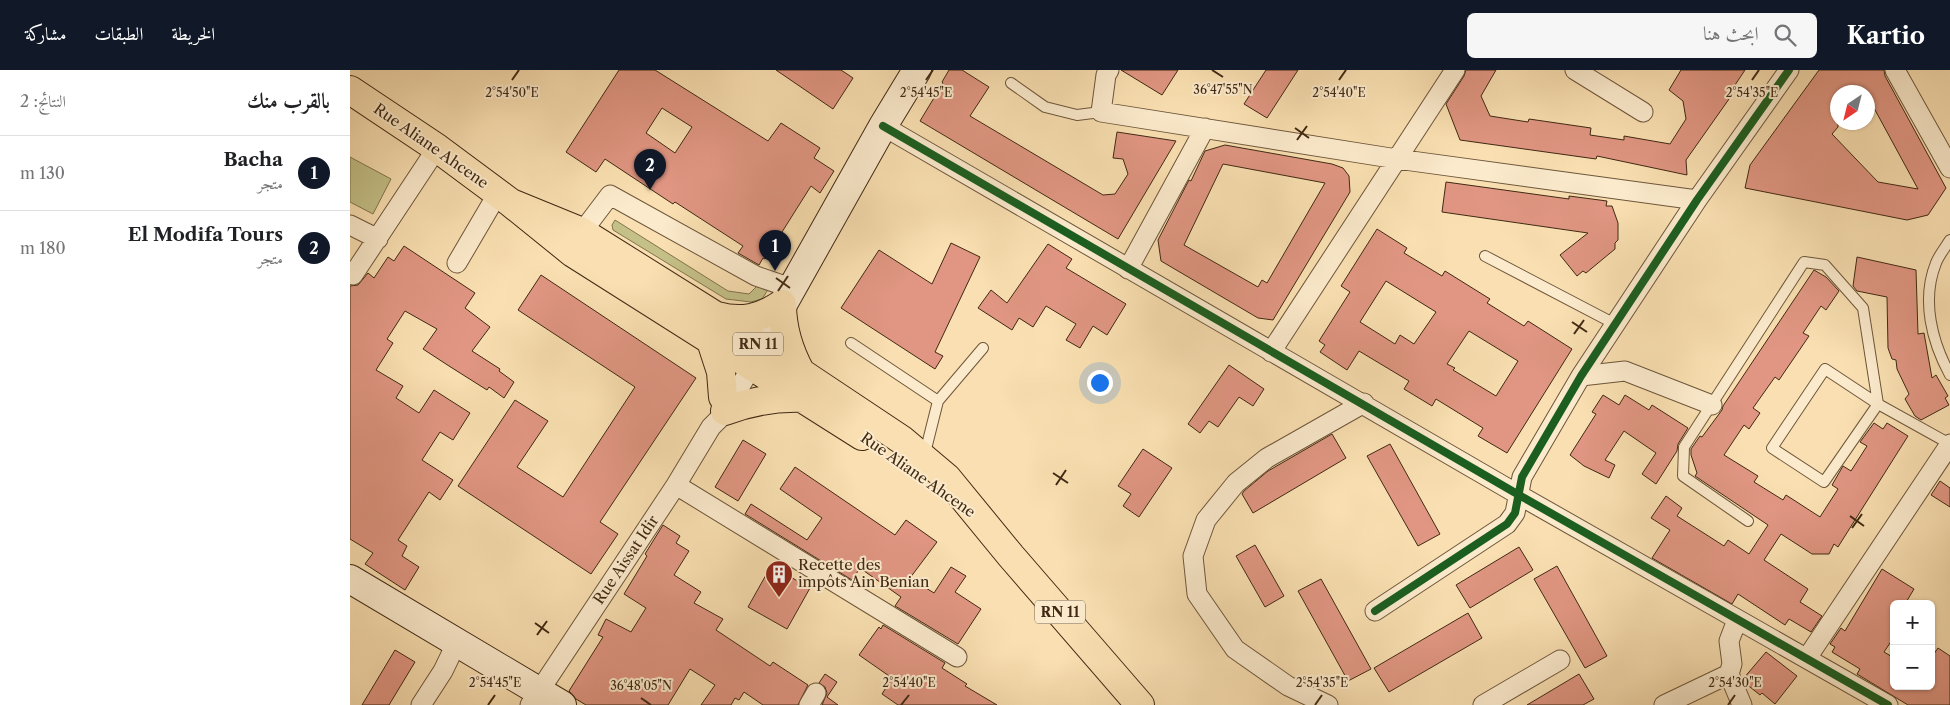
<!DOCTYPE html>
<html lang="ar">
<head>
<meta charset="utf-8">
<style>
  :root { --surface:#fff; --page:#f6f6f6; --text:#202124; --muted:#757577; --line:#e0e0e0; --accent:#111827 }
  body { margin:0; font-family:"Libre Caslon Text",Amiri,serif; background:var(--page); color:var(--text); direction:rtl }
  .controls { position:absolute; right:15px; bottom:15px; display:grid; overflow:hidden; border-radius:8px; box-shadow:0 1px 4px #0004 }
  .controls button { width:45px; height:45px; display:grid; place-items:center; padding:0; border:0; border-bottom:1px solid var(--line); background:var(--surface); color:var(--text); font:25px sans-serif }
  .compass { position:absolute; left:1480px; top:15px; width:45px; height:45px; border-radius:50%; background:var(--surface); box-shadow:0 1px 4px #0004; rotate:215deg }
  .you { position:absolute; left:749px; top:312px; width:18px; height:18px; margin:-12px; border:4px solid #fff; border-radius:50%; background:#1a73e8; box-shadow:0 0 0 8px #1a73e833 }
  .badge { display:grid; place-items:center; width:32px; height:32px; border-radius:50%; background:var(--accent); color:#fff; font-size:16px; font-weight:700 }
  .pin { position:absolute; translate:-50% -41px; filter:drop-shadow(0 1px 2px #0008) }
  .pin::after { content:''; position:absolute; top:26px; width:18px; height:15px; background:inherit; clip-path:polygon(0 0,100% 0,50% 100%) }
  .list { margin:0; padding:0; list-style:none }
  h2 { display:flex; justify-content:space-between; align-items:center; height:65px; margin:0; padding:0 20px; font-size:21px }
  h2 small { font-size:16px; font-weight:400; color:var(--muted) }
  .list li { display:grid; grid-template-columns:32px 1fr auto; gap:15px; align-items:center; box-sizing:border-box; height:75px; padding:0 20px; border-top:1px solid var(--line) }
  .list b { display:block; font-size:19px; white-space:nowrap }
  .list p { margin:0; font-size:16px; white-space:nowrap; color:var(--muted) }
  .list em { font-size:16px; font-style:normal; color:var(--muted) }
  .icon { flex:none; width:28px; height:28px; fill:none; stroke:currentColor; stroke-width:2; stroke-linecap:round; stroke-linejoin:round }
  .map { position:relative; flex:none; width:1600px; height:635px; overflow:hidden; direction:ltr }
  header { display:flex; align-items:center; gap:30px; box-sizing:border-box; height:70px; padding:0 25px; background:var(--accent); color:#fff }
  header strong { font-size:24px }
  nav { display:flex; gap:28px; margin-inline-start:auto; font-size:18px }
  .search { width:350px; height:45px; background:var(--page); display:flex; align-items:center; gap:12px; box-sizing:border-box; padding:0 18px; border-radius:8px; color:var(--muted); font-size:19px }
  main { display:flex }
  aside { flex:1; background:var(--surface) }
  .map>svg:first-child { display:block }
</style>
</head>
<body>
<header>
<strong>Kartio</strong>
<div class="search"><svg class="icon" aria-label="search" viewBox="0 0 24 24"><circle cx="10" cy="10" r="6"/><path d="M15 15l6 6"/></svg>ابحث هنا</div>
<nav><a>الخريطة</a><a>الطبقات</a><a>مشاركة</a></nav>
</header>
<main>
<div class="map">
<svg width="1600" height="635" viewBox="0 0 1600 635">
  <rect width="100%" height="100%" fill="#f9dfb1"/>
  <filter id="stains"><feTurbulence type="fractalNoise" baseFrequency=".004" numOctaves="4"/><feColorMatrix values="0 0 0 0 .2 0 0 0 0 .09 0 0 0 0 .02 0 0 0 .5 -.17"/></filter>
  <radialGradient id="worn" r=".72"><stop offset=".6" stop-color="#630" stop-opacity="0"/><stop offset="1" stop-color="#630" stop-opacity=".3"/></radialGradient>
  <!-- green -->
  <path fill="#c4c087" stroke="#82744d" d="M0,87L41,109L23,144L0,132Z
    M265,150L378,221L399,224L410,213L419,218L412,229L401,232L376,229L263,160L262,155Z"/>
  <!-- building -->
  <path fill="#e09682" stroke="#402913" fill-rule="evenodd" d="M269,0H305L418,71L431,53L470,78L464,88L484,101L470,123L461,116L415,189L413,188L409,195L388,183L393,176L325,132L323,134L255,89L246,102L216,82ZM312,38L342,57L325,83L296,63Z
    M426,0H491L503,8L483,39Z
    M599,0H612L639,17L620,46L753,125L765,124L778,104L773,89L763,88L767,62L826,71L768,169L570,51L593,13L592,12Z
    M771,0H828L812,25Z
    M916,0H948L917,48L894,34Z
    M1116,0H1146L1131,26L1140,46L1178,52L1179,49L1241,58L1240,65L1274,70V66L1320,74L1336,49L1333,31L1319,20L1331,0H1395L1377,27L1379,29L1336,90L1337,105L1247,86L1246,89L1110,70L1096,34L1114,6Z
    M1469,0H1534L1535,6L1596,118L1578,145L1557,150L1395,118L1400,95ZM1514,21L1518,22V27L1568,119L1528,112L1482,64L1488,57V22H1513Z
    M875,75L982,94L993,98L999,106L1000,122L923,250L908,248L811,191L808,170L839,110L841,111L855,81ZM873,94L975,113L917,213L912,210L908,217L834,175Z
    M1096,112L1219,129V126L1257,131L1256,136H1262L1268,153V170L1265,173V179L1236,203L1233,201L1227,206L1210,185L1238,163L1092,142Z
    M1027,159L1057,178L1054,183L1092,206L1095,201L1140,229L1137,233L1174,256L1178,251L1222,279L1157,383L1128,366L1133,358L1086,329L1082,336L1054,319L1059,311L1009,281L997,300L970,282L975,275L969,271L1000,222L991,216ZM1036,211L1086,242L1064,274L1050,265L1045,274L1010,252ZM1119,261L1168,291L1146,326L1103,300L1105,298L1097,294Z
    M601,173L630,187L585,282L593,286L585,299L491,238L529,180L582,214Z
    M698,174L722,189L716,198L776,234L757,265L743,256L730,278L716,270L726,254L696,236L683,257L669,248L662,260L628,238L641,220L657,233Z
    M54,176L125,223L115,238L140,257L122,281L150,299L149,301L164,312L154,328L139,317L137,320L99,296L73,279L87,259L55,241L37,269L43,273L26,300L53,316L46,328L69,343L84,320L120,343L103,370L90,362L72,390L103,410L90,430L79,422L48,470L57,476L52,486L69,497L55,520L15,494L23,483L0,469V216L8,215L18,203L24,208L38,187L44,191Z
    M1507,187L1566,200L1568,264L1574,263L1582,308L1586,305L1598,326L1595,328L1599,335L1571,350L1565,346L1555,329L1559,324L1547,299L1546,290L1542,289L1538,278L1537,227L1507,221L1503,216Z
    M1464,200L1476,207L1489,221L1476,240L1471,236L1453,263L1459,266L1429,310L1425,307L1403,338L1410,343L1399,359L1394,355L1374,385L1408,406L1404,412L1433,430L1436,425L1470,447L1488,419L1482,415L1493,396L1501,401L1517,376L1510,372L1524,353L1533,359L1537,353L1558,366L1488,477L1484,474L1479,484H1462L1431,464L1414,490L1458,519L1450,532L1472,546L1461,562L1439,549L1435,555L1388,524L1382,534L1302,488L1320,460L1301,448L1316,426L1332,438L1327,446L1374,476L1378,470L1399,484L1418,455L1345,406L1347,403L1341,385V379L1350,366L1352,367L1372,340L1373,336Z
    M191,205L346,308L250,452L268,464L241,504L108,416L165,330L198,351L167,397L213,427L285,317L168,240Z
    M879,295L914,319L903,336L889,327L868,357L859,351L850,363L838,354Z
    M1253,325L1269,335L1275,325L1299,340L1302,335L1338,358L1328,374L1327,381L1306,414L1292,404L1306,383L1274,361L1255,390L1265,395L1259,408L1234,396L1220,385L1246,344L1242,342Z
    M982,364L996,388L903,443L892,424L894,421L918,401Z
    M393,370L416,384L388,431L365,417Z
    M1040,374L1090,464L1068,476L1017,386Z
    M793,379L822,398L789,447L773,436L781,424L768,416Z
    M445,397L545,465L556,450L587,472L560,508L584,523L601,497L616,506L605,522L631,539L608,574L545,536L551,527L510,498L502,510L395,444L401,434L457,470L472,448L430,419Z
    M1590,411L1600,418V437L1581,425Z
    M313,455L330,466L326,473L339,481L324,505L351,522L344,533L373,549L366,560L420,596L423,592L458,615L448,635H413L394,622L389,630L385,628L381,635H351L365,615L340,599L318,635H236L226,629L219,621L253,567L248,565L256,549L281,562L296,538L274,524L297,486L295,484Z
    M905,475L934,526L915,537L886,486Z
    M1169,477L1183,500L1120,538L1106,515Z
    M421,496L460,518L437,559L398,537Z
    M1207,496L1257,586L1235,598L1184,509Z
    M1532,499L1564,519L1555,534H1544V567L1534,582L1544,588V616H1581V588L1588,578L1600,586V635H1558L1507,604L1510,599L1482,582L1485,577L1480,574L1491,558L1495,561Z
    M971,509L1021,599L998,611L948,521Z
    M1118,543L1132,568L1039,622L1024,598Z
    M533,555L595,593L592,598L617,614L615,616L647,635H548L532,624L542,608L509,585L529,557L531,559Z
    M45,580L65,592L39,635H12Z
    M1416,582L1447,606L1425,634L1412,623L1410,625L1395,613L1393,609Z
    M475,604L487,612L477,627L488,635H472L477,623L475,617L469,613Z
    M1229,604L1244,629L1233,635H1177Z"/>
  <g fill="none" stroke-linecap="round" stroke-linejoin="round">
    <!-- lane casing -->
    <g stroke="#6e563a" stroke-width="12">
      <path id="lane" d="M661,13L695,37L727,45L751,42
        M1600,170C1595,178 1589,185 1586,193C1571,230 1582,272 1600,305
        M1135,186L1265,254
        M501,273L588,331
        M574,387L588,331L633,278
        M1398,451L1333,406L1334,377L1454,192L1475,195L1513,238L1528,334L1474,412L1422,378L1475,299L1528,334L1600,374"/>
    </g>
    <!-- street casing -->
    <g stroke="#6e563a" stroke-width="21">
      <path id="street" d="M759,0L756,5L751,42L1047,89L1347,130
        M1225,0L1293,42
        M1545,0L1600,98
        M533,56L1169,425L1538,635
        M0,155L28,169
        M232,162L260,125L406,206L441,218
        M107,193L148,123
        M778,199L855,58
        M3,205L87,78
        M921,282L1105,0
        M1231,306L1275,301L1362,335
        M326,415L607,587
        M1025,541L1157,454L1165,443L1172,407L1231,306L1347,130L1439,0
        M1387,550L1379,571L1382,594L1379,604L1392,635
        M1457,588L1600,374
        M71,635L93,601L107,572
        M180,635L326,415L361,357L372,346L398,303L400,293
        M459,635L466,623
        M978,635L938,616L885,579L847,524L843,486L856,450L886,413L917,388L1014,333
        M1133,635L1210,590
        M1314,635L1379,604"/>
    </g>
    <!-- secondary casing -->
    <g stroke="#402913" stroke-width="30">
      <path id="secondary" d="M400,293L533,56L567,0
        M0,509L212,635"/>
    </g>
    <!-- primary casing -->
    <g stroke="#402913" stroke-width="30">
      <path id="primary" d="M0,20L87,78L161,133L223,183L512,366
        M161,133L232,162L366,246L552,370L597,408L661,486L790,635
        M432,234C432,259 439,281 451,303
        M367,246C392,253 411,248 432,234
        M360,268L371,302L373,327
        M375,341C401,331 425,327 453,328"/>
    </g>
    <!-- lane -->
    <use href="#lane" stroke="#fbeacc" stroke-width="10"/>
    <!-- street -->
    <use href="#street" stroke="#fbeacc" stroke-width="19"/>
    <!-- secondary -->
    <use href="#secondary" stroke="#fbeacc" stroke-width="28"/>
    <!-- primary -->
    <use href="#primary" stroke="#f9dfb1" stroke-width="28"/>
    <!-- cycleway casing -->
    <g stroke="#fbeacc" stroke-width="11">
      <path id="cycleway" d="M533,56L1169,425L1538,635
        M1025,541L1157,454L1165,443L1172,407L1231,306L1347,130L1439,0"/>
    </g>
    <!-- cycleway -->
    <use href="#cycleway" stroke="#1b5e20" stroke-width="8"/>
  </g>
  <!-- ticks -->
  <path fill="none" stroke="#402913" stroke-width="2" d="M862,0L873,7M162,10L169,0M576,10L583,0M989,10L996,0M1402,10L1409,0M945,58L959,68M947,70L957,56M426,208L440,218M428,221L438,206M1222,252L1237,262M1224,264L1234,250M703,403L718,413M706,415L716,400M1500,446L1514,456M1502,458L1512,444M185,553L199,563M187,565L197,551M291,628L301,635M138,635L145,625M551,635L559,625M965,635L972,625M1378,635L1385,625"/>
  <!-- icons -->
  <defs>
    <g id="building-pin" transform="scale(1.4375)"><path d="M0 17L-7.5 6A9.5 9.5 0 1 1 7.5 6Z" fill="#8f2418" stroke="#fbeacc"/><path d="M-4-6H4V6H1V3H-1V6H-4ZM-2.5-4.3h1.7v1.8h-1.7ZM.8-4.3h1.7v1.8H.8ZM-2.5-1h1.7V.8h-1.7ZM.8-1h1.7V.8H.8Z" fill="#fff"/></g>
  </defs>
  <g fill-rule="evenodd">
    <use href="#building-pin" x="429" y="504"/>
  </g>
  <g text-anchor="middle" stroke-width="4" stroke-linejoin="round" paint-order="stroke">
    <!-- shield labels -->
    <g fill="#fbeacc" stroke="#78634a" stroke-width="1">
      <rect x="383" y="262.5" width="50" height="23" rx="4"/>
      <rect x="685" y="530.5" width="50" height="23" rx="4"/>
    </g>
    <g font-size="14" font-weight="bold" fill="#402913">
      <text x="408" y="279">RN 11</text>
      <text x="710" y="547">RN 11</text>
    </g>
    <!-- street labels -->
    <g font-size="15" fill="#402913" stroke="#fbeacc">
      <text transform="translate(81 76) rotate(35)" y="5">Rue Aliane Ahcene</text>
      <text transform="translate(568 405) rotate(35)" y="5">Rue Aliane Ahcene</text>
      <text transform="translate(276 490) rotate(-56)" y="5">Rue Aissat Idir</text>
    </g>
    <!-- poi labels -->
    <g font-size="15" fill="#402913" stroke="#fbeacc" text-anchor="start">
      <text x="448" y="500">Recette des<tspan x="448" dy="17">impôts Ain Benian</tspan></text>
    </g>
  </g>
  <g font-size="12" text-anchor="middle" fill="#402913" stroke="#fbeacc" stroke-width="4" stroke-linejoin="round" paint-order="stroke">
    <text x="873" y="24">36°47'55"N</text>
    <text x="162" y="27">2°54'50"E</text>
    <text x="576" y="27">2°54'45"E</text>
    <text x="989" y="27">2°54'40"E</text>
    <text x="1402" y="27">2°54'35"E</text>
    <text x="145" y="617">2°54'45"E</text>
    <text x="559" y="617">2°54'40"E</text>
    <text x="972" y="617">2°54'35"E</text>
    <text x="1385" y="617">2°54'30"E</text>
    <text x="291" y="620">36°48'05"N</text>
  </g>
  <rect width="100%" height="100%" filter="url(#stains)"/>
  <rect width="100%" height="100%" fill="url(#worn)"/>
</svg>
<div class="controls">
<button>+</button>
<button>−</button>
</div>
<svg class="compass" viewBox="-18 -18 36 36"><path d="M0-13l5 13h-10z" fill="#e53935"/><path d="M0 13l5-13h-10z" fill="#757577"/></svg>
<div class="you"></div>
<div class="pin badge" style="left:425px;top:201px">1</div>
<div class="pin badge" style="left:300px;top:120px">2</div>
</div>
<aside>
<h2>بالقرب منك<small>النتائج: 2</small></h2>
<ul class="list">
<li><span class="badge">1</span><div><b>Bacha</b><p>متجر</p></div><em>130 m</em></li>
<li><span class="badge">2</span><div><b>El Modifa Tours</b><p>متجر</p></div><em>180 m</em></li>
</ul>
</aside>
</main>
</body>
</html>
